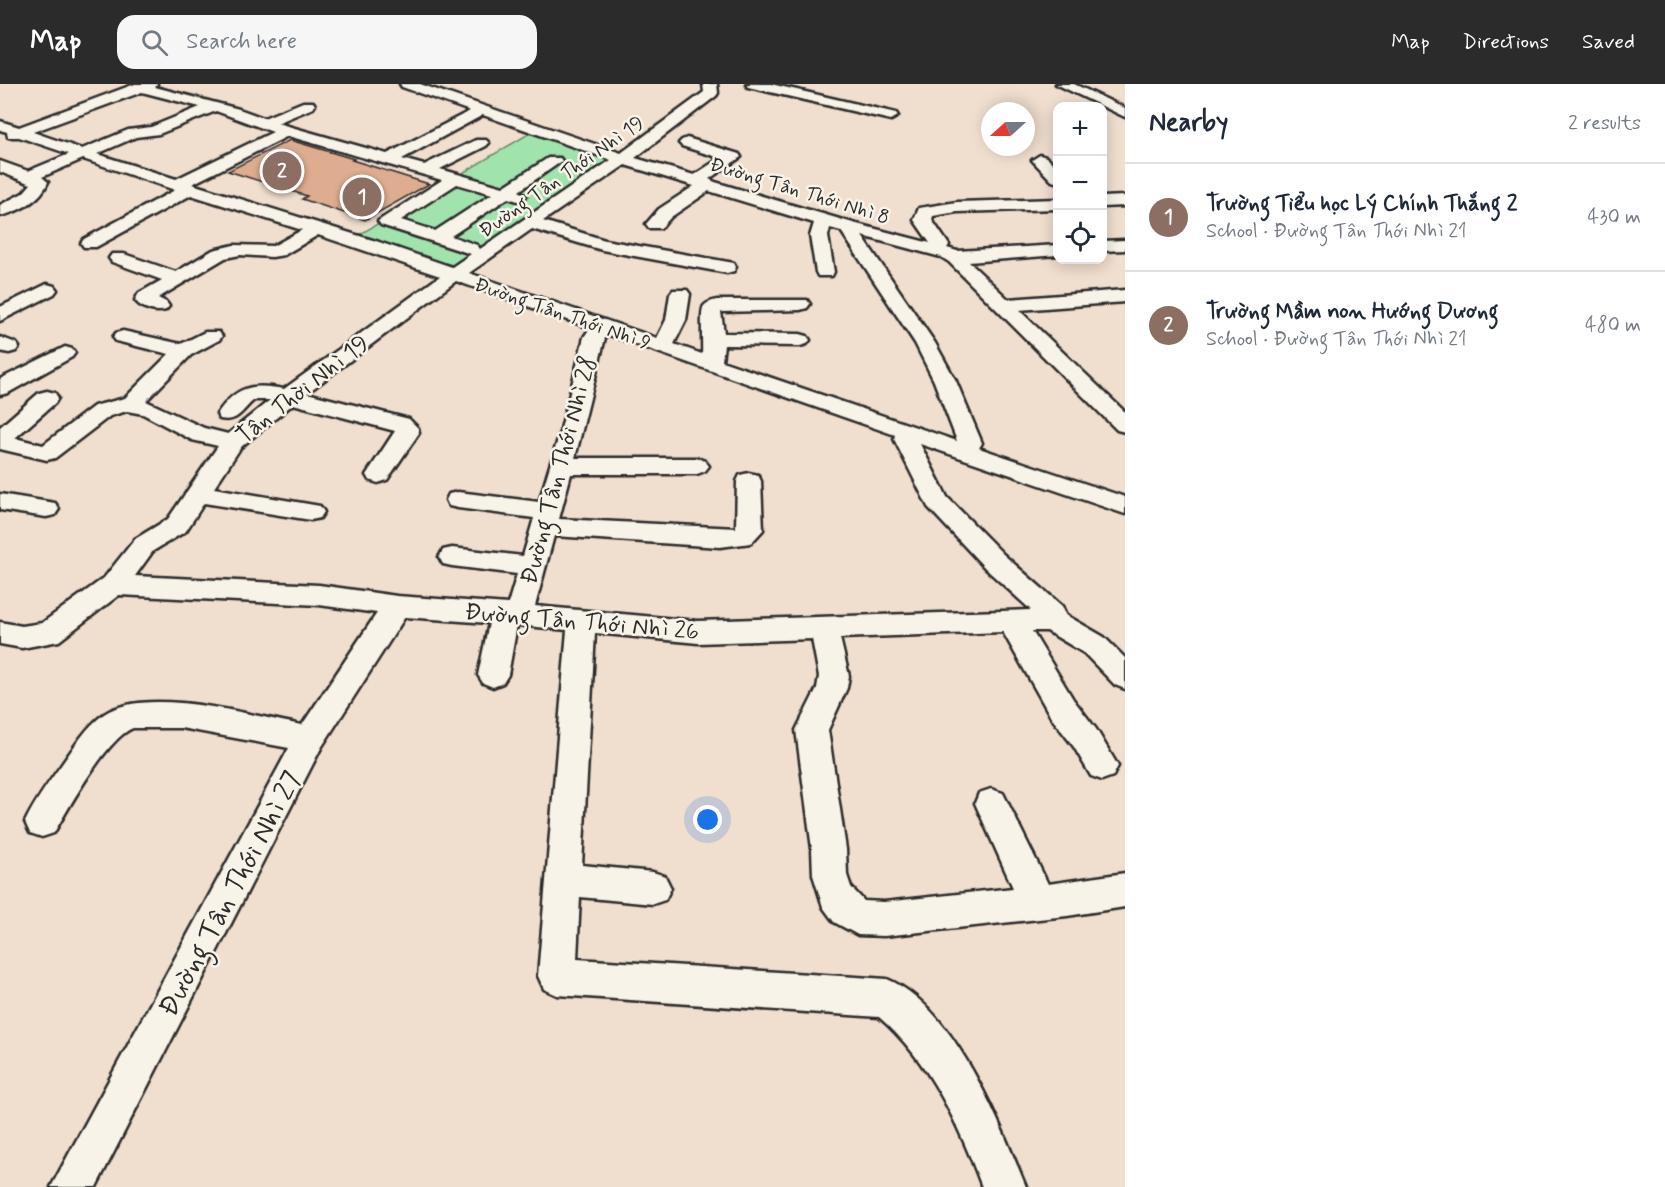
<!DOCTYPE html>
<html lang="en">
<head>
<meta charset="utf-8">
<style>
  :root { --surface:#fff; --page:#f6f6f7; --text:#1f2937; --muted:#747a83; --line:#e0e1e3; --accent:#2b2b2b }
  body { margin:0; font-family:Mynerve,sans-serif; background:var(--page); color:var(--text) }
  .controls { position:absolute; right:18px; top:18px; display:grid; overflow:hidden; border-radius:12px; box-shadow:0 3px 15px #0003 }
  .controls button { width:54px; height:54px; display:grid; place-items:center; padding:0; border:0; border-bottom:2px solid var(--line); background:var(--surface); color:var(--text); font:30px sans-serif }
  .compass { position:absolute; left:981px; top:18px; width:54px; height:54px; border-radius:50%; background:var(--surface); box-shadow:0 3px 15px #0003; rotate:249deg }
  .you { position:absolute; left:708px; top:736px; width:21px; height:21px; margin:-15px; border:4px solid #fff; border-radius:50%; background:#1a73e8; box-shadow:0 0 0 9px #1a73e833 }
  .badge { display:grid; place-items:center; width:39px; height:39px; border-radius:50%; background:var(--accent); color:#fff; font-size:20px; font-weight:700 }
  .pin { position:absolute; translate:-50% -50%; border:3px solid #fff; box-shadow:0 2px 6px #0006 }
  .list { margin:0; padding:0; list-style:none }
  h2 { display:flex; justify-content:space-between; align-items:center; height:78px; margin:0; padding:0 24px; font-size:26px }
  h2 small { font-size:20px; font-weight:400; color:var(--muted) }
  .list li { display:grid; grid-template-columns:39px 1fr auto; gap:18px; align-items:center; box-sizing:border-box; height:108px; padding:0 24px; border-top:2px solid var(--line) }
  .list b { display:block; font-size:22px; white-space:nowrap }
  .list p { margin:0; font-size:20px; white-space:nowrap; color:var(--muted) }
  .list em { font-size:20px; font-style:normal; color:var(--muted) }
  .icon { flex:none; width:33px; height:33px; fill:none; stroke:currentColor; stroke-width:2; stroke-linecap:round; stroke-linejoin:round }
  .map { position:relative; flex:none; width:1125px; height:1103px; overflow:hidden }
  header { display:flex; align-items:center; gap:36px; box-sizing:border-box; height:84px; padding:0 30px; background:var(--accent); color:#fff }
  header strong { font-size:28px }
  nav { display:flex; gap:33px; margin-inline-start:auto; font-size:21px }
  .search { width:420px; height:54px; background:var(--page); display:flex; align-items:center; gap:15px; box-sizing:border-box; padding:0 21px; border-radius:18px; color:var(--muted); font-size:22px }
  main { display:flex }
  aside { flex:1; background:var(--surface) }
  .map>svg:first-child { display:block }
</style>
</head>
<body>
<header>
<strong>Map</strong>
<div class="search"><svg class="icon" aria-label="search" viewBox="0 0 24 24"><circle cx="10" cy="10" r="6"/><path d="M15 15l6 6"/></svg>Search here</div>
<nav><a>Map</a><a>Directions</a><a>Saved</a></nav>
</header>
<main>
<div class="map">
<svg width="1125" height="1103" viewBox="0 0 1125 1103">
  <rect width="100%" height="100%" fill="#f0dece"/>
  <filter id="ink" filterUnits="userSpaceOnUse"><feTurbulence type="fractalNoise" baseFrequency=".0167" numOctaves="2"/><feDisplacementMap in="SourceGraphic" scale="12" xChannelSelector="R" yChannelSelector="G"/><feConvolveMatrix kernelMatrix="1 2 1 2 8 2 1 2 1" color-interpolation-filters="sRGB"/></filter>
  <g filter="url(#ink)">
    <!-- green -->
    <path fill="#a1e3ad" stroke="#66876c" stroke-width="1.5" d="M530,49L614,76L457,189L357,152Z"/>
    <!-- building -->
    <path fill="#dead90" stroke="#2b2b2b" stroke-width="1.5" d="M290,56L354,75L352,76L429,100L365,136L302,115L307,112L228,87Z"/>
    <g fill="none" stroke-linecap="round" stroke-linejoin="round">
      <!-- minor casing -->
      <g stroke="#2b2b2b" stroke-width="5">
        <path id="minor" d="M135,0H157L155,3L239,25L264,34L303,18H313L315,21L313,24L277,39L387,70L470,27L402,3L400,0H420L621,69L704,8L703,0H717L718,9L716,12L635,74L694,91L720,74L682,62L679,59L682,56L687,54L739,70L741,73L709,95L715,98L853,139L930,159L914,136L919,124L957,118L1058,115V125L957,128L933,132L932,136L949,161L947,164L957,167L1058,161V171L969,178L1008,215L1125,206V218L1019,226L1125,328V348L1117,346L949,178L941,173L862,152L935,259L956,297L982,359L979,364L1125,413V430L920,360L947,413L1004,471L1062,522L1066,531L1104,553L1125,574V605L1115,601L1084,569L1047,547H1032L1073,615L1096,645L1118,682L1113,692L1102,696L1091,692L1074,663L1051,633L1003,548L840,554L849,592L847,604L828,646L846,765L847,791L851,803L864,817L884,818L1013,804L975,719L979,709L991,705L1003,709L1048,800L1125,789V823L1067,832L884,852L858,851L834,838L823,823L813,791L812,765L796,646L817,604L819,592L812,555L698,559L595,549L582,781L653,788L665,792L671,804L665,816L653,820L580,813L577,875L887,895C954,922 1000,1040 1026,1103H982C959,1041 930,977 879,933L557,911L544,905L538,892L567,546L517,541L508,591L503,599L493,603L483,599L478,591L489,539L405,533L321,664L96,1103H51L289,664L181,644H133C107,654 69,723 54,749L42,753L30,749L25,738C35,717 49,698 62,680C74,663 87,642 104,630C146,601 254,632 302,641L377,529L319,521L119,511L59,557L22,564L0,560V538L22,542L42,539L104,494L135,455L168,435L218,362L192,356L143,330L127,327L110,332L55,374L47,376L0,365V343L39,309L47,307L55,309L58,314L55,319L15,354L43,361L94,322L125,314L169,270L116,257L113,253L116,249L123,247L181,260L205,248H219L222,252L219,256L191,271L146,317L204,344L228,350L270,316H254C242,326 238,339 220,335L217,330C236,302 252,299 284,305L440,192L318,151L284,171L272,173L240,171L225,174L158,214L166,218L169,222L166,226C156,229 141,225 135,216L139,209L162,196L112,178L109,174L112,170H124L176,188L213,166L234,161L273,162L302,146L191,111L96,163H84L81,159L84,155L175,106L83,75L42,93L48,98C40,117 20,127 0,132V121L23,109L31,100L0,88V77L28,87L69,70L19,53H8L7,48L0,46V37L19,43ZM142,8L200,23L151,43L128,46L82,65L33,48ZM216,27L273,48L176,95L97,70L136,53L159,50ZM483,31L611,76L480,165L477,161L451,152L508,114L518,117L524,116L526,112L519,107L562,77L560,74H548L503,103L440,85L486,62L489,59L486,56H476L424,81L402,75ZM288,52L442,96L378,137L381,141L471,170L452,183L379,158L192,100ZM625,81L694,102L659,125L646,140L649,144H661L671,133L709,107L814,139L810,152L816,188L818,192H832L834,188L828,152L830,144L841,147L915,259L934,297L957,357L722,277L724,261L800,262L807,260L810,256L807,252L800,250L724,249L721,228L800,226L807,224L810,220L807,216H717C713,217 707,218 704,222C700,225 703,261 702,270L674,260L686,236L690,210L687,206H673L670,210L666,236L657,254L469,189L532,145L602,166L727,189L734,187L736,183L734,179L605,156L543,137ZM457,100L492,110L435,147L401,136ZM456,197L590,244L584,253L561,345L539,418L458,408L449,410L446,416L449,422L458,424L534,434L523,472L452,464L443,466L439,473L443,480L452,482L517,490L508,520L397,512L319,501L135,492L153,467L186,447L204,419L311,436L320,434L324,428L320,422L214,404L241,363L293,320L395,347L366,391L369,396L378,399L387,396L419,349L418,344L409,335L307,309ZM606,250L895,351L894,355L928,423L986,485L1031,526L698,537L535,522L554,452L720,463L751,459L763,446L761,397L758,391L749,389L740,391L737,397L736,444L559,435L571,390H697L705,387L709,382L705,377L697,374H575Z
          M746,0H771L896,29L898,32L891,36L748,3Z
          M1056,0H1074L1125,24V33Z
          M1040,71L1046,73L1058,84V99L1052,97L1032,76Z
          M1125,112V122L1102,123V113Z
          M1125,156V166L1102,167V157Z
          M47,200L54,202L57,206L54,210L0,237V223Z
          M0,253L16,259L19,263L16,267L9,269L0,267Z
          M65,263L72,265L75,269L72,273L8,309L0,311V295Z
          M0,410L55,419L59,425L55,431L46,433L0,426Z"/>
      </g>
      <!-- minor -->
      <use href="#minor" fill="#f7f3e8" fill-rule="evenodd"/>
    </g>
  </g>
  <g text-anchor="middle" stroke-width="5" stroke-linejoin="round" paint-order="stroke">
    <!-- far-street labels -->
    <g font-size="20" fill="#2b2b2b" stroke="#f7f3e8">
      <text transform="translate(561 92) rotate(-35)" y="7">Đường Tân Thới Nhì 19</text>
      <text transform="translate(800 106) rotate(17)" y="7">Đường Tân Thới Nhì 8</text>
      <text transform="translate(563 229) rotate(19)" y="7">Đường Tân Thới Nhì 9</text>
    </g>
    <!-- street labels -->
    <g font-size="24" fill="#2b2b2b" stroke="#f7f3e8">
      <text transform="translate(302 305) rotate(-38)" y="8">Tân Thời Nhì 19</text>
      <text transform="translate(558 386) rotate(-75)" y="8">Đường Tân Thới Nhì 28</text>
      <text transform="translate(582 537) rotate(5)" y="8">Đường Tân Thới Nhì 26</text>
    </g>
    <!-- near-street labels -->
    <g font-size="28" fill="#2b2b2b" stroke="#f7f3e8">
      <text transform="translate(229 809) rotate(-62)" y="10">Đường Tân Thới Nhì 27</text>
    </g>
  </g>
</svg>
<div class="controls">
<button>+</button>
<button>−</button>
<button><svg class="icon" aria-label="locate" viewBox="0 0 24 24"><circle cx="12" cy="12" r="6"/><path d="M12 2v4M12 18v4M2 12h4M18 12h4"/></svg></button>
</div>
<svg class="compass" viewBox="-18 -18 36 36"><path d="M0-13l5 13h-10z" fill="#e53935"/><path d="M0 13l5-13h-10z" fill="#747a83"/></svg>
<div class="you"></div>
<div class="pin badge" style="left:362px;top:113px;background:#8d6e63">1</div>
<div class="pin badge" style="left:282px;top:87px;background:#8d6e63">2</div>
</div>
<aside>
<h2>Nearby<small>2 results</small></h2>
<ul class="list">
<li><span class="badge" style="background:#8d6e63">1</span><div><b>Trường Tiểu học Lý Chính Thắng 2</b><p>School · Đường Tân Thới Nhì 21</p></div><em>430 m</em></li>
<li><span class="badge" style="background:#8d6e63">2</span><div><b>Trường Mầm non Hướng Dương</b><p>School · Đường Tân Thới Nhì 21</p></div><em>480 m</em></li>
</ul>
</aside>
</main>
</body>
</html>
